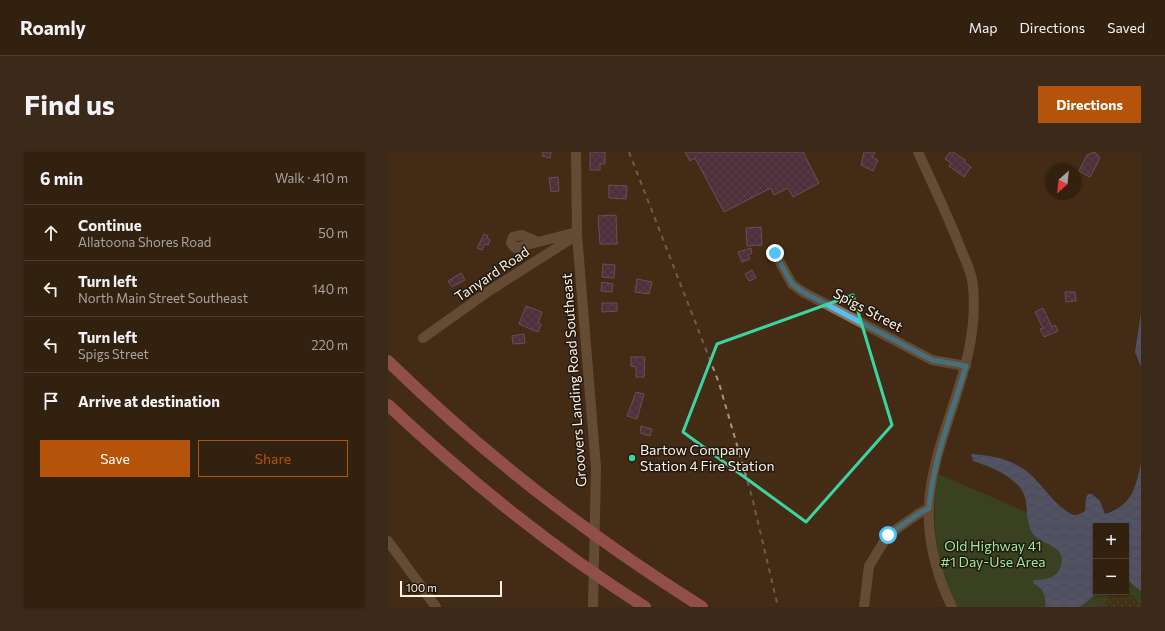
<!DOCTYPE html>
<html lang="en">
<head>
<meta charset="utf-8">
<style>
  :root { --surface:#332110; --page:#3b2919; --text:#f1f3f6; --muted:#a9a39f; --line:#4e3e30; --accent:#b45309 }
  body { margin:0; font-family:Commissioner,sans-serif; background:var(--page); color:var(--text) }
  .controls { position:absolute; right:12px; bottom:12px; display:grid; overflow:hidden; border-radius:0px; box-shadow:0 1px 3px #0004 }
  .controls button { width:36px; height:36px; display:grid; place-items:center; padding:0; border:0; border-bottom:1px solid var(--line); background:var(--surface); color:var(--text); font:20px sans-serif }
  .compass { position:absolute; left:657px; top:12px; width:36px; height:36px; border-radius:50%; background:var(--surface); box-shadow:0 1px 3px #0004; rotate:207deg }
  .scale { position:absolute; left:12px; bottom:10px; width:102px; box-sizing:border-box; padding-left:4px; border:2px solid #fef2e7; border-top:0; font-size:11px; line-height:14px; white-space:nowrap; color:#fef2e7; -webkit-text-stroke:3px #22180e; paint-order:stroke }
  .stop { position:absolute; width:12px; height:12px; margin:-9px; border:3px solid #4fc3f7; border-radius:50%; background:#fff }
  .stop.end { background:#4fc3f7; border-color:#fff; box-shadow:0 1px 4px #0008 }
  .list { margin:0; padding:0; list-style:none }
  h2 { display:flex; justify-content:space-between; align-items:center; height:52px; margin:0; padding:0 16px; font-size:17px }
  h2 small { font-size:13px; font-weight:400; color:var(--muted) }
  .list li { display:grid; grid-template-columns:26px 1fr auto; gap:12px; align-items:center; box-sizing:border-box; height:56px; padding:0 16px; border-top:1px solid var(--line) }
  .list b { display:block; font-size:15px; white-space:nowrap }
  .list p { margin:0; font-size:13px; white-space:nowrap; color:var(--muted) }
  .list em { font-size:13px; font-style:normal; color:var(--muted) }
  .actions { display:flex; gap:8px; padding:12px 16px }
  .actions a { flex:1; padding:9px 0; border:1px solid var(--accent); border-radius:0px; text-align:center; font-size:14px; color:var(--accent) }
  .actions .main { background:var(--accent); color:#fff }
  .icon { flex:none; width:22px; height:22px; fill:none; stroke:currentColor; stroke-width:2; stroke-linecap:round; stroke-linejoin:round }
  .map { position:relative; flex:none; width:753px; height:455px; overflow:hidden; border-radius:0px }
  header { display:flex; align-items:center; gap:24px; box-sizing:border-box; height:56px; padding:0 20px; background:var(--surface); border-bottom:1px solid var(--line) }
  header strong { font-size:19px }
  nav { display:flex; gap:22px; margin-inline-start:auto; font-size:14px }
  .intro { display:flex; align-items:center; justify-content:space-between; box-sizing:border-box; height:96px; padding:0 24px }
  h1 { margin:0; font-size:28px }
  .button { padding:10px 18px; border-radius:0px; background:var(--accent); color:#fff; font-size:14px; font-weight:700 }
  main { display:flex; gap:24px; padding:0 24px }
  aside { flex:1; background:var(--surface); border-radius:0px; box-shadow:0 1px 3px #0004 }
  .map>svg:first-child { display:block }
</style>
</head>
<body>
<header>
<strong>Roamly</strong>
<nav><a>Map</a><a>Directions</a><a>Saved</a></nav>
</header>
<div class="intro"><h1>Find us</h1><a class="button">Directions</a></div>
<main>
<aside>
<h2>6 min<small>Walk · 410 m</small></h2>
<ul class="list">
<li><svg class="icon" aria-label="ahead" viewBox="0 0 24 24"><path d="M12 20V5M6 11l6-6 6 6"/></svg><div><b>Continue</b><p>Allatoona Shores Road</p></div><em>50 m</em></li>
<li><svg class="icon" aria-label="left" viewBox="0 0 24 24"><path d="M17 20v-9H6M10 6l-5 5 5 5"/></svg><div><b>Turn left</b><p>North Main Street Southeast</p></div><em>140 m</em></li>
<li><svg class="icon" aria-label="left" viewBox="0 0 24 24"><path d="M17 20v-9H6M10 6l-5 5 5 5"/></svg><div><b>Turn left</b><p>Spigs Street</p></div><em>220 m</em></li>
<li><svg class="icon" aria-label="arrive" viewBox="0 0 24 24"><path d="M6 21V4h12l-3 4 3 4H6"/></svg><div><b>Arrive at destination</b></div></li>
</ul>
<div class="actions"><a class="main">Save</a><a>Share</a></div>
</aside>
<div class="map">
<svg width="753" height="455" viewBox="0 0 753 455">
  <defs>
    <pattern id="sand-dots" width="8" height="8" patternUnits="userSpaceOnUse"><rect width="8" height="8" fill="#423a19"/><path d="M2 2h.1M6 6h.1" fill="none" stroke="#5e573a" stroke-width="1.8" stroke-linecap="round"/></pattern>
    <pattern id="water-waves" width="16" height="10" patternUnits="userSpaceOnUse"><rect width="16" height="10" fill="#6282c0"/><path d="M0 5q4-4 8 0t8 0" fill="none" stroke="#596b8f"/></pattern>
    <pattern id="building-cross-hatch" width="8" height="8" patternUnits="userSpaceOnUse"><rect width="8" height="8" fill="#5c336b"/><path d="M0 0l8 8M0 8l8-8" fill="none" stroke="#745180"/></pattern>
  </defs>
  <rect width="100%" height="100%" fill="#442c15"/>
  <!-- green -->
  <path fill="#2d5b2f" d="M550,322L668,373L708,440H738V391L753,402V455H569C548,412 542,369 550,322Z"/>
  <!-- sand -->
  <path fill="url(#sand-dots)" d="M738,439L747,446L753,455H714L722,444L715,440Z"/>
  <!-- water -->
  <path fill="url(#water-waves)" d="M753,161V215L747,200Z
    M583,302C601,303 617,306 633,315C652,327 664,352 683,362C688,365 693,361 697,359L698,346L700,342H704L712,349L717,362C745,353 747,336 753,311V439L738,427V374H708V440H711L692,455H657C658,443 656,437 645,431L646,428C655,428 668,427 672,416C681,392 653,394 645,382C639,373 639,360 638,350C635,327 604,315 585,309Z"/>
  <!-- building -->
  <path fill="url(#building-cross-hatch)" stroke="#947f9d" d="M155,0H163L162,6L154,4Z
    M202,0H217V12H212V18H202Z
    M297,0H415L431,31L405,45L400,36L386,43L383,36L336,60L307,6L302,9Z
    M476,0H487L484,5L490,8L485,19L473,13Z
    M562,0H565L577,8L576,10L583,15L576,25L561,14L563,11L557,7Z
    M707,0L712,6L702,25L691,19L699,3Z
    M170,25L171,39L163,40L161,26Z
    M221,33L239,34L238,47L221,46Z
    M228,63L229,92H212L210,64Z
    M373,75L374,93L359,94L358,76Z
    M96,82L100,84L99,86L102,88L100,93L97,92L94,98L89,96Z
    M363,96L364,101L360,103L362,107L354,110L350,100Z
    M215,112L227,113L226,126L214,125Z
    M364,118L368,126L361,129L357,122Z
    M73,121L77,128L64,135L60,129Z
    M249,127L264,130L261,142L247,140Z
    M214,130L225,132L224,140L213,139Z
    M677,140H687L688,149L678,150Z
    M214,151H229V159L214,160Z
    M138,154L154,160L150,171L153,172L150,180L131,172Z
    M655,156L664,175L667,173L670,179L656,185L652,177L655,176L647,160Z
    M136,182L137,191L125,192L124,184Z
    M243,205H257L256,225H248V215L243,214Z
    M248,240L256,242L249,267L239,264Z
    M253,274L264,277L262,284L252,281Z"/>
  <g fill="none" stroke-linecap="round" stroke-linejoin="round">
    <!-- minor -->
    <path stroke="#8d7259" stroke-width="10" d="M188,0L189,83L208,316L205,455
      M530,0C545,33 561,66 574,100C579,111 584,122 585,134C592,209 554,264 543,334C536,375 546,419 564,455
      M148,89L134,83L125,85L123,91L127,96L189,80
      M387,101L404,132L415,140L544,208L578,214
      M35,186L101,139L189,83
      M0,389L48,455
      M476,455L481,414L500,383L530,362L541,356"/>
    <!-- highway -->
    <path stroke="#f27a88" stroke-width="12" d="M0,209C96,303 201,384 314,455
      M0,253C79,327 165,397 257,455"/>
    <!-- rail -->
    <path stroke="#a69584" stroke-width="2" stroke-dasharray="5 5" stroke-linecap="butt" d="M241,0L331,231L364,345L390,455"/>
  </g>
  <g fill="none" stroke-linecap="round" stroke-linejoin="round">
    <!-- route -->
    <path stroke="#4fc3f7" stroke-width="5" d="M387,101L404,132L415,140L544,208L578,214C564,261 545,307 541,356L530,362L500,383"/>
  </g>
  <!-- marked area -->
  <path d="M0 0H753V455H0ZM465,143L504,273L418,370L295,280L329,192Z" fill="#442c15" fill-opacity=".55" fill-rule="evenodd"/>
  <path fill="none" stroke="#3dd4a3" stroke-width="3" stroke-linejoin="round" d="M465,143L504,273L418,370L295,280L329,192Z"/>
  <!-- markers -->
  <circle fill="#3dd4a3" stroke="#22180e" stroke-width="1.5" cx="244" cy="306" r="4"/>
  <g text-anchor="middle" stroke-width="3" stroke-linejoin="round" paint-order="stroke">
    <!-- street labels -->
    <g font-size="14" fill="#fef2e7" stroke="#22180e">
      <text transform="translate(104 122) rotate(-34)" y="5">Tanyard Road</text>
      <text transform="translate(480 158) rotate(28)" y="5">Spigs Street</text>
      <text transform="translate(186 228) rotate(-94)" y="5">Groovers Landing Road Southeast</text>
    </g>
    <!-- poi labels -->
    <g font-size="14" fill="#fef2e7" stroke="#22180e" text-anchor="start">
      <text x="252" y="303">Bartow Company<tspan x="252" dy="16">Station 4 Fire Station</tspan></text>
    </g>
    <!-- park labels -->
    <g font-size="14" fill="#9bea9b" stroke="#22180e">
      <text x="605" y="399">Old Highway 41<tspan x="605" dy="16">#1 Day-Use Area</tspan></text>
    </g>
  </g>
</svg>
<div class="controls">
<button>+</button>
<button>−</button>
</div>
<svg class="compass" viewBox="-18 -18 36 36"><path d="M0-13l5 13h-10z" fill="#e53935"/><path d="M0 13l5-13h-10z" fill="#a9a39f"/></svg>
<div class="scale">100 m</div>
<div class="stop" style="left:500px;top:383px"></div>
<div class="stop end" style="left:387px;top:101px"></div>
</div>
</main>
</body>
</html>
